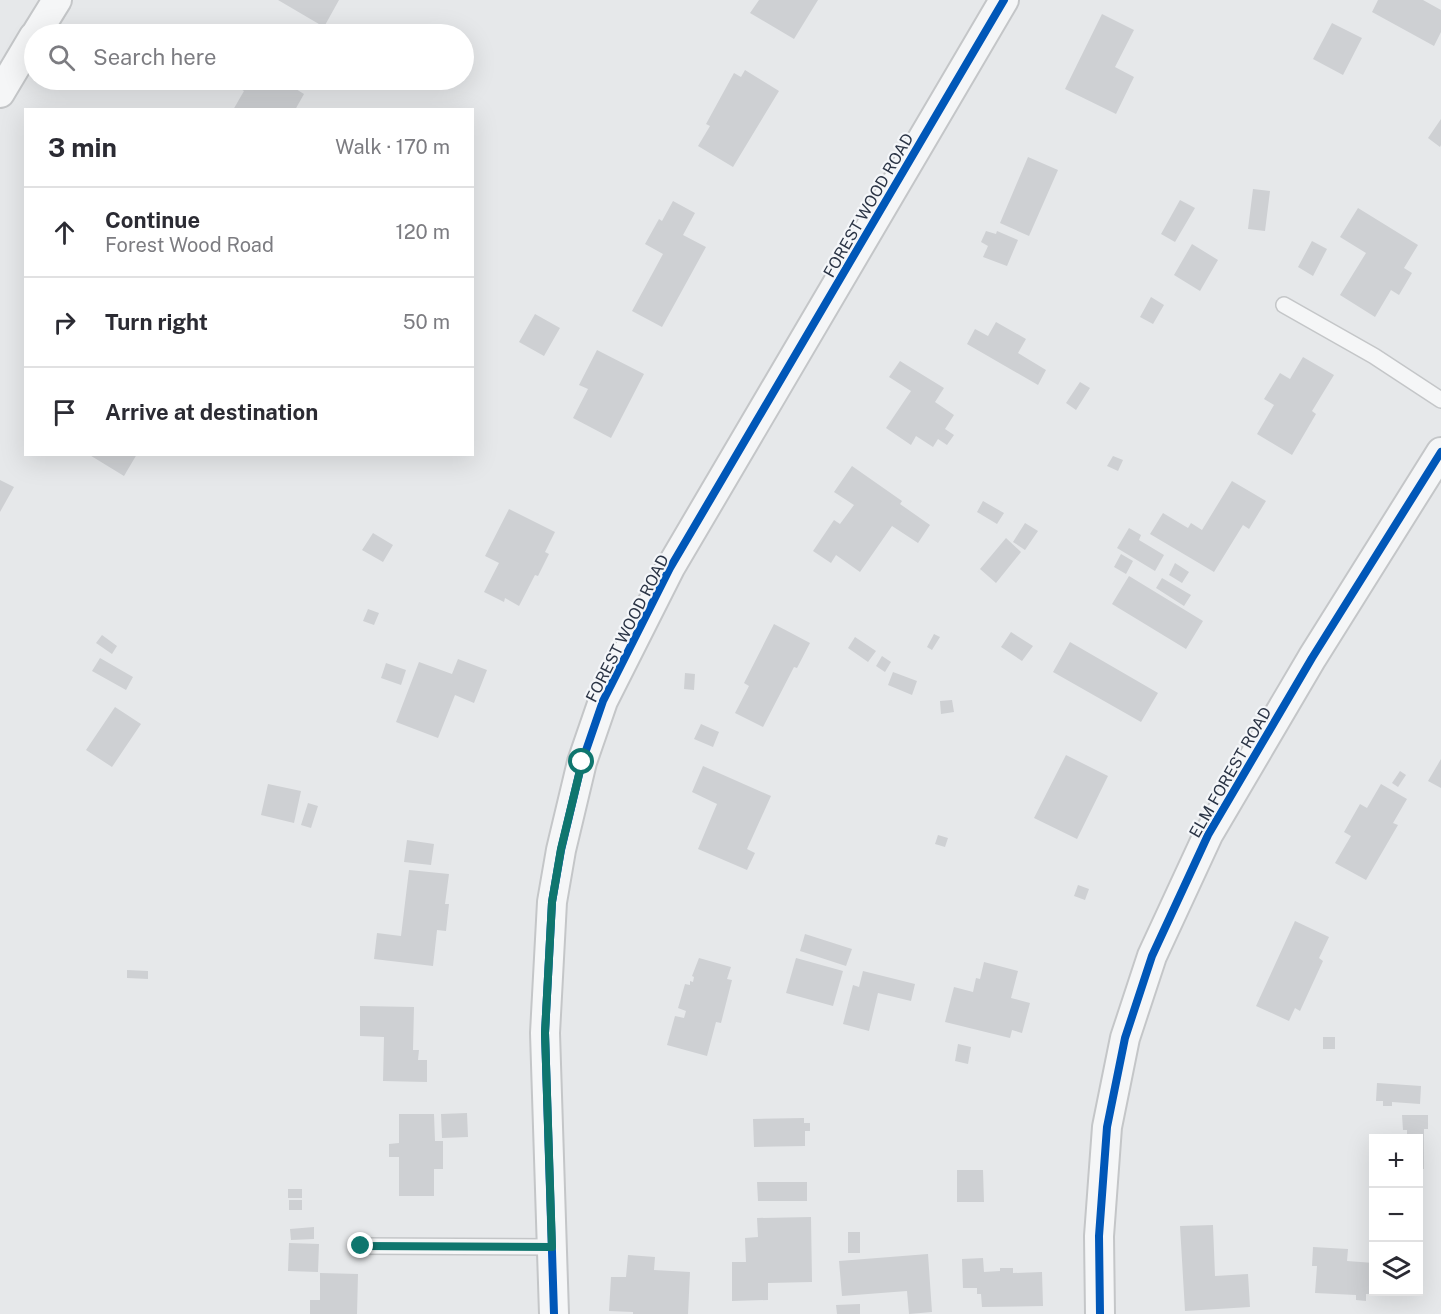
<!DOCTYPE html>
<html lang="en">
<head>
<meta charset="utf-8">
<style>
  :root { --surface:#fff; --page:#f2f2f3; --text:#2b2b33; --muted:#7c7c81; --line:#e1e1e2 }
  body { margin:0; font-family:"Public Sans",sans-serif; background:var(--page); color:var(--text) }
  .controls { position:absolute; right:18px; bottom:18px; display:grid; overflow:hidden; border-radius:0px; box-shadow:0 6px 24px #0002 }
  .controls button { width:54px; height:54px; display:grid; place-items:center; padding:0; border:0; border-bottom:2px solid var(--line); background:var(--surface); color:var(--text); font:30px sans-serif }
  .stop { position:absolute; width:18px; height:18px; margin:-14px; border:4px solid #0f766e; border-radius:50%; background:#fff }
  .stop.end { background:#0f766e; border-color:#fff; box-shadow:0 2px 6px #0008 }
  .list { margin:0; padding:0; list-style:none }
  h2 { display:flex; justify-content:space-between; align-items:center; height:78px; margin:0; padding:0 24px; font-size:26px }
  h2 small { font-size:20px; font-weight:400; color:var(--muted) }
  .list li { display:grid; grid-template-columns:39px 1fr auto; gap:18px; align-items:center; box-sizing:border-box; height:90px; padding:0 24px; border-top:2px solid var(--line) }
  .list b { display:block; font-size:22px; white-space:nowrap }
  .list p { margin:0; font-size:20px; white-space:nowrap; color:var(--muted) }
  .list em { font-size:20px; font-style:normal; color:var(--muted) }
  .icon { flex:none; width:33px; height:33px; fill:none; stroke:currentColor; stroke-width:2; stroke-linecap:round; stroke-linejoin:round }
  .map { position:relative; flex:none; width:1441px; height:1314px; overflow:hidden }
  .search { position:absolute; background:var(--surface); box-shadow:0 6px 24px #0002; left:24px; top:24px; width:450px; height:66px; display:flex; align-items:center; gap:15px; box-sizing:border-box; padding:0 21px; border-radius:33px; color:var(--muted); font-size:22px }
  .panel { position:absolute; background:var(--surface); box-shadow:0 6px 24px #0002; left:24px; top:108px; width:450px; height:348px; border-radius:0px }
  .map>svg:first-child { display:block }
</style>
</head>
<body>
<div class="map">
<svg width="1441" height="1314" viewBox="0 0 1441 1314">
  <rect width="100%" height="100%" fill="#e6e8ea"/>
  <!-- building -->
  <path fill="#ced0d3" d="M278,0H339L324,27Z
    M759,0H818L794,39L750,13Z
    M1378,0H1423L1441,10V32L1434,46L1372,12Z
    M1102,14L1134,30L1115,67L1134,77L1116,114L1065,89Z
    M1332,23L1362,38L1343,75L1313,59Z
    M745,70L779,91L733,167L698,146L710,126L706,124L734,73L741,77Z
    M244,80H295L291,86L304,94L295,110H233L244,91L239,88Z
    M1441,119V145L1440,147L1428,138Z
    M1028,157L1058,170L1029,236L1000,223Z
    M1253,189L1270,191L1265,231L1248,229Z
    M1180,200L1195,208L1175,242L1161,234Z
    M673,201L695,213L683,235L706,247L662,327L632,311L663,254L645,244L659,219L662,221Z
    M1358,208L1418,245L1404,268L1412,273L1399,295L1391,290L1375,317L1340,295L1366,253L1340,237Z
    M986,231L996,234L997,231L1018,240L1007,266L983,257L988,246L981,242Z
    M1312,241L1327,249L1313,276L1298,267Z
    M1192,244L1218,260L1200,291L1174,275Z
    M1151,297L1164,305L1153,324L1140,317Z
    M535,314L560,328L544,356L519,342Z
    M996,322L1026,339L1018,353L1046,370L1038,385L967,344L975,329L988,336Z
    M597,350L644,374L611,438L573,418L588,389L579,385Z
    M1303,357L1334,375L1312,411L1316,414L1292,455L1257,434L1274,405L1264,399L1280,373L1290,379Z
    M900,361L944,388L935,402L954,415L945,429L954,435L947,445L938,439L933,447L916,436L911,445L886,428L911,391L889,377Z
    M1080,382L1090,388L1076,410L1066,403Z
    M88,454H137L124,476Z
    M1113,456L1123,460L1118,471L1107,466Z
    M852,466L902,501L900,504L930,525L918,543L892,526L860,572L836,555L831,563L813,551L834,520L840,524L854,505L834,492Z
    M0,480L14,487L0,512Z
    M1232,481L1266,501L1249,529L1243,525L1214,572L1150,534L1163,513L1188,528L1191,523L1202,530Z
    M983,501L1004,513L997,524L977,512Z
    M509,509L555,532L545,552L549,554L538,576L535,575L519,606L505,598L504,602L484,592L499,563L485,556Z
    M1025,523L1038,531L1025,550L1013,542Z
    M1129,528L1141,535L1139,540L1164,555L1155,571L1117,548Z
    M373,533L393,545L383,562L362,550Z
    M1006,538L1021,552L996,583L980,569Z
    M1121,554L1133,561L1126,574L1114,567Z
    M1175,563L1189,572L1182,583L1169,575Z
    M1129,576L1203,621L1186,649L1112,604Z
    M1162,578L1191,595L1184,606L1156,588Z
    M368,609L379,613L374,625L363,621Z
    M774,624L810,643L797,668L794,667L763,727L735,713L749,686L744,683Z
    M1011,632L1033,646L1022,661L1001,647Z
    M934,634L940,637L932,650L927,647Z
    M102,635L117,646L112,654L96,643Z
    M855,637L876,651L868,662L848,648Z
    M1070,642L1158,693L1141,722L1053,672Z
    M882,656L891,662L885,672L876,666Z
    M100,658L133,677L126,690L92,671Z
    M458,659L487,670L474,703L455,695L438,738L396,722L419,662L452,674Z
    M386,663L406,670L401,685L381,678Z
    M893,672L917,681L912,695L888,685Z
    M685,673L695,674L694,690L684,689Z
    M952,700L954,712L941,714L940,701Z
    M115,707L141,724L112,767L86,750Z
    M701,724L719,732L713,747L694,739Z
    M1066,755L1108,776L1077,839L1034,818Z
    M1441,759V788L1428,781Z
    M703,766L771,796L747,849L755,853L747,870L698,849L717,804L692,792Z
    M1400,771L1406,775L1398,787L1392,783Z
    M268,784L301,791L294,823L261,815Z
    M1381,784L1407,799L1393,823L1398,825L1366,880L1335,863L1351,836L1344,832L1360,804L1367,808Z
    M308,803L318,806L311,828L301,825Z
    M938,835L948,838L945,847L935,844Z
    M407,840L434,844L431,865L404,862Z
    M409,870L449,874L445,904H449L446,931L437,930L433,966L374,959L377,933L401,936Z
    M1078,885L1089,889L1085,900L1074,896Z
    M1295,921L1329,937L1319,958L1323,961L1300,1011L1295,1008L1289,1021L1256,1006Z
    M805,934L852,949L846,966L800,951Z
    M699,958L731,967L727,979L732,980L721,1023L716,1022L707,1056L667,1045L675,1016L684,1018L686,1011L678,1008L685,984L690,985V981L693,982L694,977L692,976Z
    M796,958L843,971L833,1006L786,993Z
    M984,962L1018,971L1011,998L1030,1003L1022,1033L1012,1030L1010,1038L945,1022L954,987L973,992L976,978L980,979Z
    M127,970L148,971V979L127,978Z
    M863,971L915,984L911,1001L878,993L869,1031L843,1024L853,985L859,987Z
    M360,1006L414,1007L413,1050H419L418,1060H427V1082L383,1081L384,1037L360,1036Z
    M1323,1037H1335V1049H1323Z
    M958,1044L971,1047L968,1064L955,1061Z
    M1377,1083L1421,1086L1420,1104L1392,1102V1106H1383V1101H1376Z
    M467,1113L468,1137L442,1138L441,1114Z
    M399,1114H434L435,1141H443V1169H434V1196H399V1157H389V1144L399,1143Z
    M1402,1115H1428V1129H1424V1169H1418V1138H1407V1130H1403Z
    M804,1118V1123H810V1131H805V1146L754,1147L753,1119Z
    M957,1170H983L984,1202H957Z
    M757,1182H807V1201H758Z
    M288,1189H302V1198H288Z
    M289,1200H302V1210H289Z
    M811,1217L812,1282L768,1283V1300L732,1301V1262H746L745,1238L758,1237L757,1218Z
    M1213,1225L1215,1276L1248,1274L1250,1307L1185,1311L1180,1226Z
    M314,1227V1239L291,1240L290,1229Z
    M848,1232H860V1253H848Z
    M289,1243L319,1244L318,1272L288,1271Z
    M1313,1247L1348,1249L1347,1261L1374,1263V1292H1419V1295L1366,1294V1301L1356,1300V1295L1315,1293L1317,1266H1312Z
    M928,1254L932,1312L909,1314L907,1291L842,1296L839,1261Z
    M628,1255L655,1257L654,1270L690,1272L688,1314H633V1312L609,1311L611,1277H626Z
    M983,1258L984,1272L1000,1271V1268H1013V1273L1042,1272L1043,1306L982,1307L981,1294H977V1288H963L962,1259Z
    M320,1273L358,1274L357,1314H310V1300H320Z
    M860,1304V1314H837L836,1305Z"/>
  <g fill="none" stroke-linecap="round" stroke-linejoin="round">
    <!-- lane casing -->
    <g stroke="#c4c6c8" stroke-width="18">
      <path id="lane" d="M1284,305L1374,356L1441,400
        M361,1246L552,1247"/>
    </g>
    <!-- street casing -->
    <g stroke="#c4c6c8" stroke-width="32">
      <path id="street" d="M36,34L57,0
        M0,93L34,36
        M554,1314L545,1033L552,902L561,850L582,762L603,701L670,568L1004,0
        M1100,1314L1099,1236L1107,1127L1125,1038L1152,956L1208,835L1312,658L1441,452"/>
    </g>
    <!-- lane -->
    <use href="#lane" stroke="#f5f6f7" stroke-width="15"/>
    <!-- street -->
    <use href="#street" stroke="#f5f6f7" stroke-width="28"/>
    <!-- cycleway casing -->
    <g stroke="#f4f6f9" stroke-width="11">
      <path id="cycleway" d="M554,1314L545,1033L552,902L561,850L582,762L603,701L670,568L1004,0
        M1100,1314L1099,1236L1107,1127L1125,1038L1152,956L1208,835L1312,658L1441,452"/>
    </g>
    <!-- cycleway -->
    <use href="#cycleway" stroke="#0057b8" stroke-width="8"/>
  </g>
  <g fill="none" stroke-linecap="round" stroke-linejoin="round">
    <!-- route -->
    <path stroke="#0f766e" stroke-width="8" d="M361,1246L552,1247L545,1033L552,902L561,849L582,762"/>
  </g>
  <g text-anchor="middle" stroke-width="4.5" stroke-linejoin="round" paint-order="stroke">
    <!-- street labels -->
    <g font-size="16" fill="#2b3445" stroke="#f4f6f9">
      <text transform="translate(868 205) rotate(-60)" y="6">FOREST WOOD ROAD</text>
      <text transform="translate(627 628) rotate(-63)" y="6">FOREST WOOD ROAD</text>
      <text transform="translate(1230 772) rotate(-60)" y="6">ELM FOREST ROAD</text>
    </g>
  </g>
</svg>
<div class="controls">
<button>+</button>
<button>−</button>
<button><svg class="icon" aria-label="layers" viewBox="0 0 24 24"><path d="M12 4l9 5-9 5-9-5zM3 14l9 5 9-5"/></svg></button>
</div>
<div class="stop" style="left:582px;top:762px"></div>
<div class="stop end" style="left:361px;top:1246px"></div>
<div class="search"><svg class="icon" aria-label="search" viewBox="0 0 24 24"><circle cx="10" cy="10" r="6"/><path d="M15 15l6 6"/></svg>Search here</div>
<section class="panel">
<h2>3 min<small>Walk · 170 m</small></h2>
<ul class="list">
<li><svg class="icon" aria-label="ahead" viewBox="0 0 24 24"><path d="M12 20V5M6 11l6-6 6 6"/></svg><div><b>Continue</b><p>Forest Wood Road</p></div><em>120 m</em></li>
<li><svg class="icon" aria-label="right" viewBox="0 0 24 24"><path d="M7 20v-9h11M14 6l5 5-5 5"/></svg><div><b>Turn right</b></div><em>50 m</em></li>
<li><svg class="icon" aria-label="arrive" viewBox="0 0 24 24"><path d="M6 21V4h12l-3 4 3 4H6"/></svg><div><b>Arrive at destination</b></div></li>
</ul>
</section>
</div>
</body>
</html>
